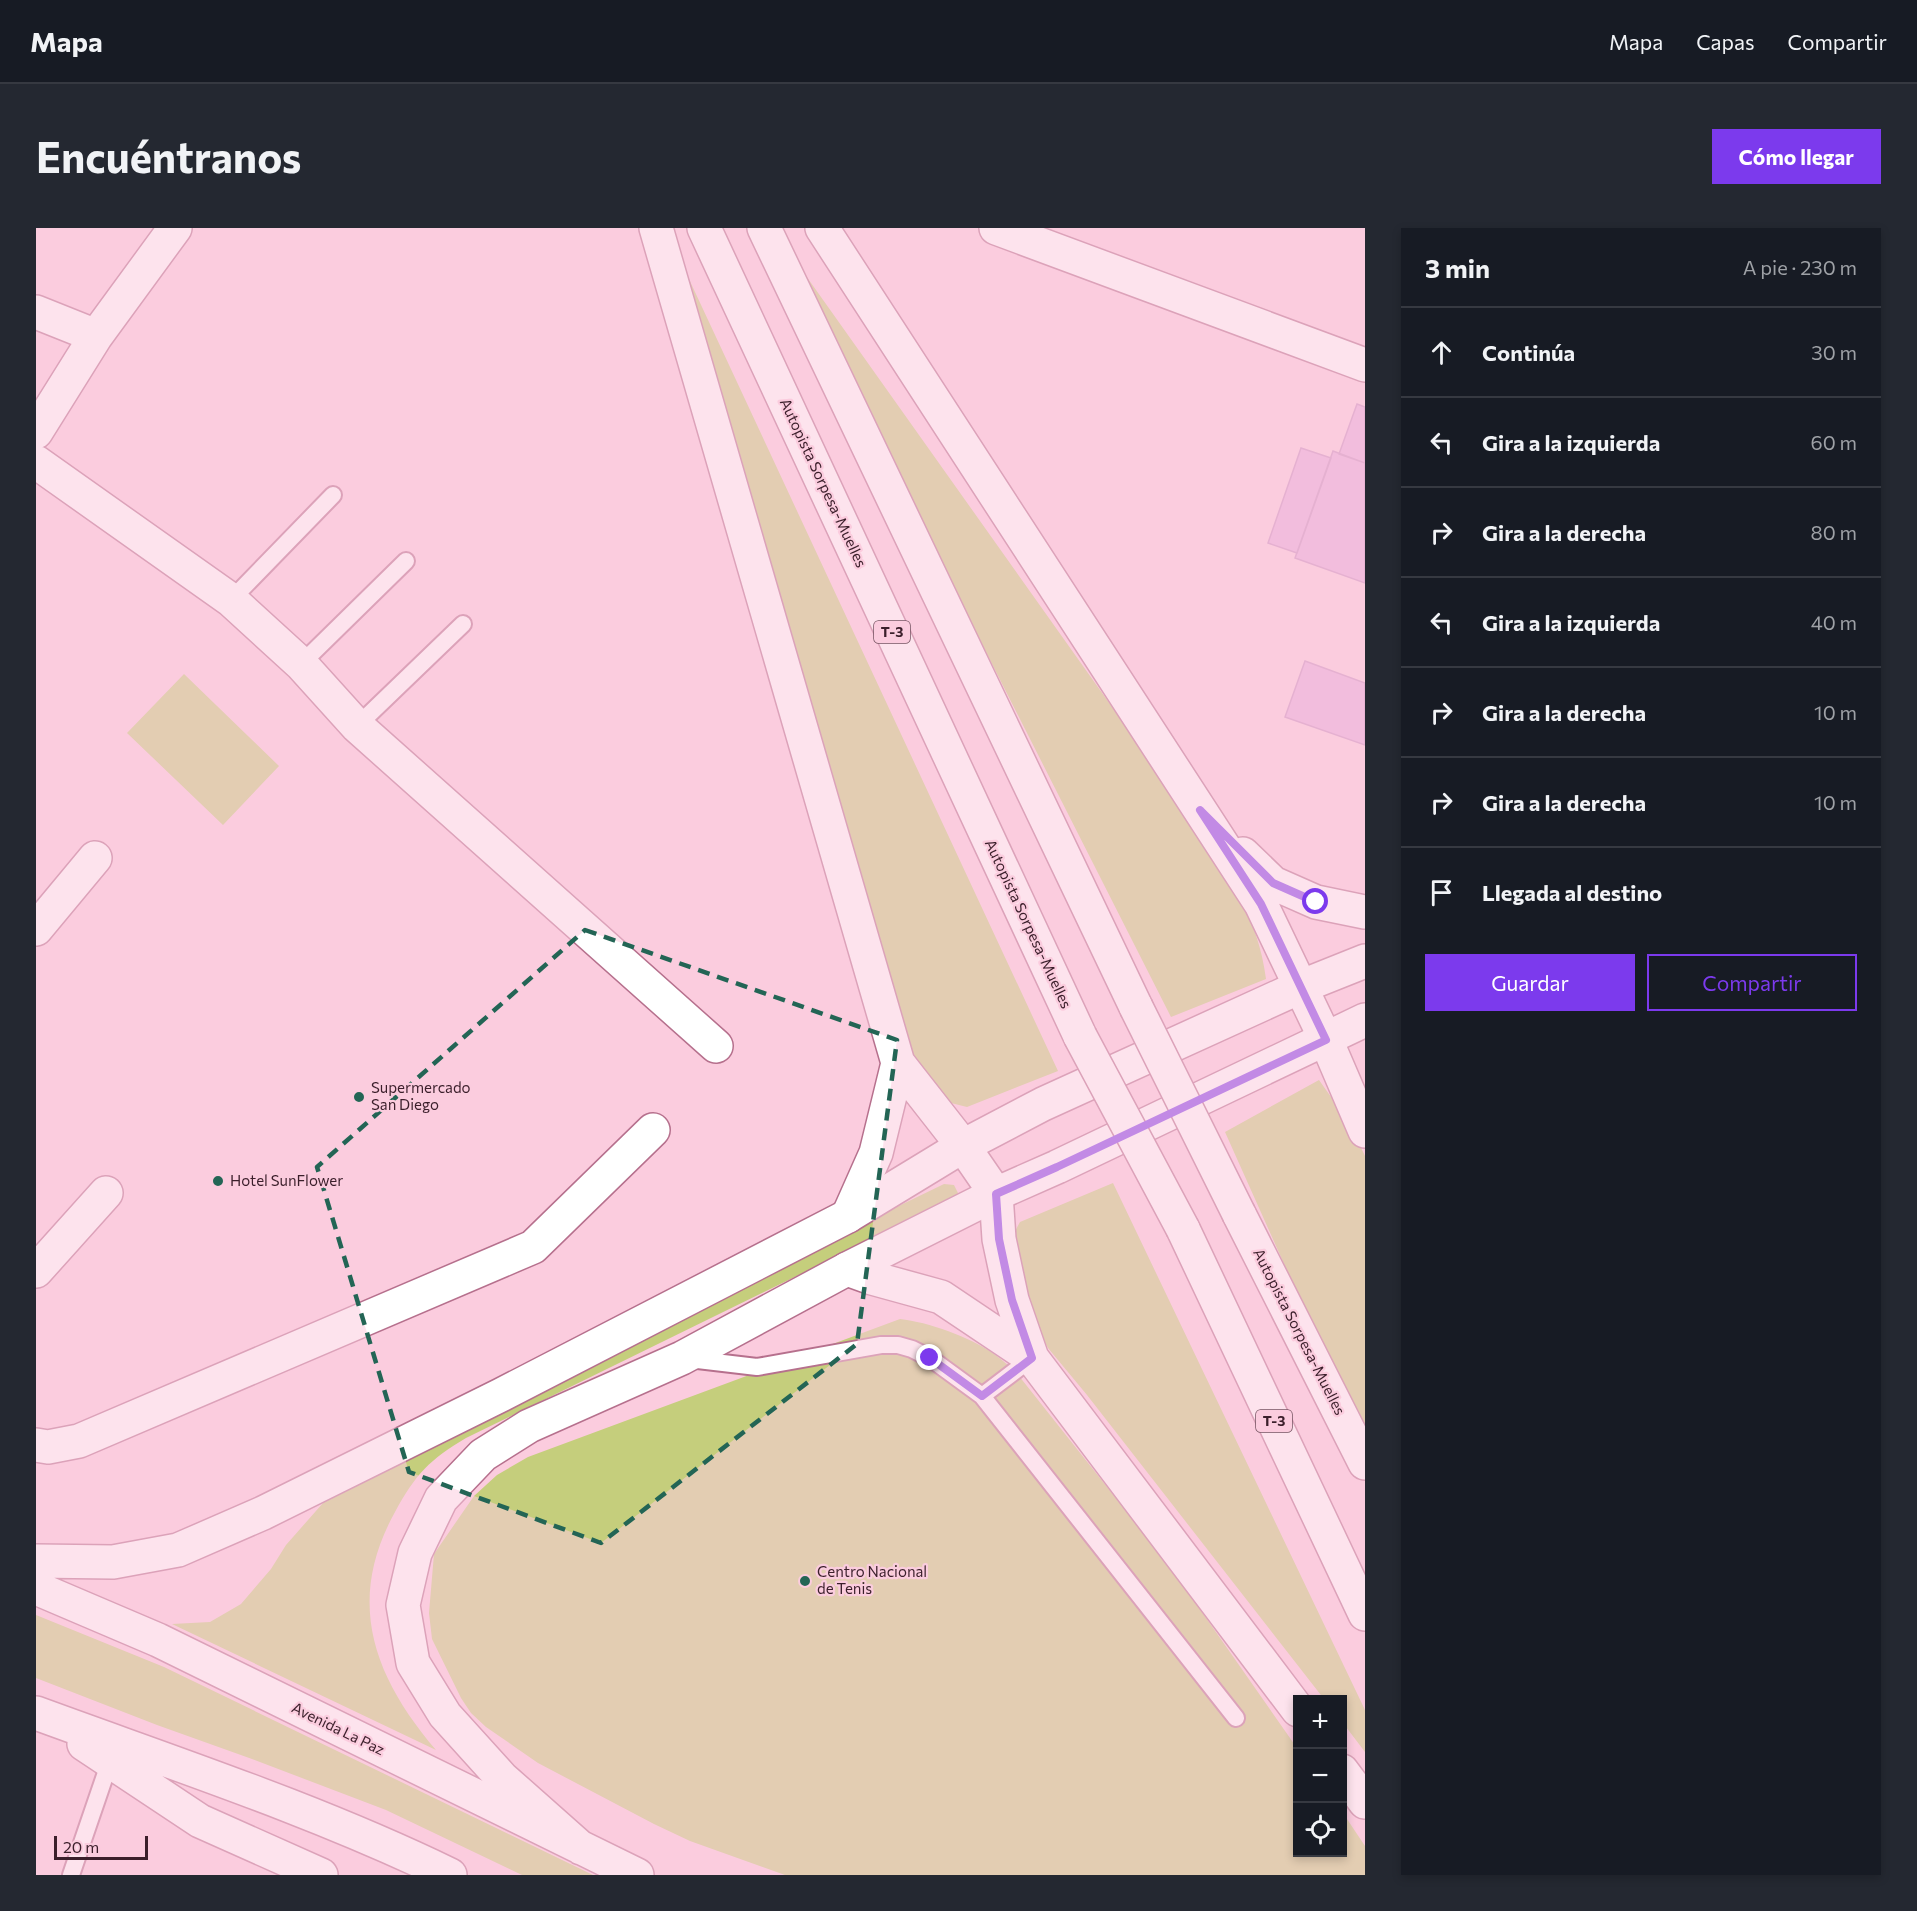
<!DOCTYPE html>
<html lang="es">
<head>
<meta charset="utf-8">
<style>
  :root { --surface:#171b24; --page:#242831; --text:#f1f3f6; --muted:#9ea1a6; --line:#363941; --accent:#7c3aed }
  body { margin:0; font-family:Commissioner,sans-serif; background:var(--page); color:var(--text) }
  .controls { position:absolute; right:18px; bottom:18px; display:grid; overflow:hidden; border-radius:0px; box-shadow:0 3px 9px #0003 }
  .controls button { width:54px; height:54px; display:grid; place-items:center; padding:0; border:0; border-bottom:2px solid var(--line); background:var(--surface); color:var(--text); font:30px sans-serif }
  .scale { position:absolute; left:18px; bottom:15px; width:94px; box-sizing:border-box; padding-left:6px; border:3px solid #3b1f2b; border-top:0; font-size:16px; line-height:21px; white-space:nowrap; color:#3b1f2b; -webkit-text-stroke:4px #fbccde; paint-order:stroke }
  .stop { position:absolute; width:18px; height:18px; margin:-14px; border:4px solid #7c3aed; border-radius:50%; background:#fff }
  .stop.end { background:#7c3aed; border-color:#fff; box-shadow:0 2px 6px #0008 }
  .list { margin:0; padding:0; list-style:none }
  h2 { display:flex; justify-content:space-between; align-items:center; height:78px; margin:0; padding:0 24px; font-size:26px }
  h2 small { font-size:20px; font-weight:400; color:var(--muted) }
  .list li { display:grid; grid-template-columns:39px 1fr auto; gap:18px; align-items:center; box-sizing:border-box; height:90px; padding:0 24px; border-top:2px solid var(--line) }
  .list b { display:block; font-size:22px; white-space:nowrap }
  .list em { font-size:20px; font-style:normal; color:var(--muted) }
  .actions { display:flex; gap:12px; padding:18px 24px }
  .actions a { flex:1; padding:14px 0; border:2px solid var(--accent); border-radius:0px; text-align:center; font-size:21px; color:var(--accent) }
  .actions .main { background:var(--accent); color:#fff }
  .icon { flex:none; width:33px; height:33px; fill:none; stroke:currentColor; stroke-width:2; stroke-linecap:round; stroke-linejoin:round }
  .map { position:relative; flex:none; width:1329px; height:1647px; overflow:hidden; border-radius:0px }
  header { display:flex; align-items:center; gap:36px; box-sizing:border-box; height:84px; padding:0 30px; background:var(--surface); border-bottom:2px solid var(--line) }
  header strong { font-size:28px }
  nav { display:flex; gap:33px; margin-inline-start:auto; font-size:21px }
  .intro { display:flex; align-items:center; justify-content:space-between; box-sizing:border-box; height:144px; padding:0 36px }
  h1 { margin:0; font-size:42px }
  .button { padding:15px 27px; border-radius:0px; background:var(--accent); color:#fff; font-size:21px; font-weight:700 }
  main { display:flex; gap:36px; padding:0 36px }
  aside { flex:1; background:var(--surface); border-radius:0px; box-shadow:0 3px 9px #0003 }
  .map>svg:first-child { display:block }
</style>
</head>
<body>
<header>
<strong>Mapa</strong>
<nav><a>Mapa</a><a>Capas</a><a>Compartir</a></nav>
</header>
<div class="intro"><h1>Encuéntranos</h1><a class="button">Cómo llegar</a></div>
<main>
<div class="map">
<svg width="1329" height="1647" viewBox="0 0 1329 1647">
  <rect width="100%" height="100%" fill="#fbccde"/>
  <!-- green -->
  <path fill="#c5ce7c" d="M735,0H736L1162,600C1193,652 1222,688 1230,751L1135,789Z
    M645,34L1022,843L931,879L911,874L872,840Z
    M148,446L243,538L187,597L91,505Z
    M1283,852L1312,893L1329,928V1217L1189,904Z
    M1077,955L1329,1482V1524L1307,1495L1306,1472L1288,1471L1051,1167L1012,1120L993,1085L978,1005L984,994Z
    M908,956L918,957L922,965L920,970L430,1210C394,1231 379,1247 359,1284C309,1374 338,1449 400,1522L136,1396L174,1394L205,1376L235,1341L250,1317L287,1275L313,1252L395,1205Z
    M864,1091C892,1094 934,1109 958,1126C967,1132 975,1140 983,1148L1133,1337L1261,1520L1262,1624H1306L1307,1585L1329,1618V1647H749L654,1613L618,1596L502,1535L450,1499L435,1485L425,1470L396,1411L393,1385L398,1326L438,1268L461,1247L492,1229Z
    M0,1387L128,1439L557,1647H486L350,1582L216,1531L121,1497L0,1450Z"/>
  <!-- building -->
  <path fill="#e7aadc" stroke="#cb90c0" stroke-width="1.5" d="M1321,176L1329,179V235L1303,226Z
    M1265,220L1295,230L1261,325L1232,315Z
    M1297,223L1329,235V355L1259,330Z
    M1269,433L1329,455V517L1249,489Z"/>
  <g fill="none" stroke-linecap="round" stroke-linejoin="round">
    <!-- service casing -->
    <g stroke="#b6708d" stroke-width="20">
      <path id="service" d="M195,372L297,267
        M265,436L370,333
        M321,498L427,396
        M653,1131L721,1139L845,1117H862L876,1121L894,1130L946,1168L1200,1490
        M946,1168L996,1130
        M35,1647L74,1533"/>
    </g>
    <!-- minor casing -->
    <g stroke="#b6708d" stroke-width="36">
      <path id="minor" d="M960,0L1329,137
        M0,84L60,108
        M0,204L60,108L139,0
        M0,234L195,372L265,436L321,498L680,818
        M0,701L59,630
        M0,1043L70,965
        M0,1217L12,1219L43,1213L497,1019L617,902
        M0,1333L77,1334L142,1322L227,1285L465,1167L812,988L927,918L1007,876L1264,759L1329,733
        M0,1360L122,1412L601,1647
        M0,1485C139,1536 280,1582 414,1647
        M48,1516L164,1593L285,1647
        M545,1620L466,1550L409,1487L377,1435L367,1377L379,1325L405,1271L447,1227L493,1198L646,1130L811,1041L960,966L1021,939L1329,792"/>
    </g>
    <!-- primary casing -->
    <g stroke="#b6708d" stroke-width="36">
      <path id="primary" d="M620,0L862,835L927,918L960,966L963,1011L976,1072L996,1130L1262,1482
        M668,0L1044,808
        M728,0L1100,779
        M786,0L1225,676L1290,812L1329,903
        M1207,626L1237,655L1280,674L1329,684
        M1203,986L1329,1235
        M812,988L840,925L862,835
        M1147,1001L1329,1386
        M811,1041L836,1050L905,1069L996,1130
        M1306,1543L1329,1574"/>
    </g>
    <!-- service -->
    <use href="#service" stroke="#fff" stroke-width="16"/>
    <!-- minor -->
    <use href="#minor" stroke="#fff" stroke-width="33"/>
    <!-- primary -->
    <use href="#primary" stroke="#fff" stroke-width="33"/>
    <!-- primary-bridge casing -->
    <g stroke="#b6708d" stroke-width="36" stroke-linecap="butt">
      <path id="primary-bridge" d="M1100,779L1203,986
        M1044,808L1147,1001"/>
    </g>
    <!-- primary-bridge -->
    <use href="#primary-bridge" stroke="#fff" stroke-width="33"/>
  </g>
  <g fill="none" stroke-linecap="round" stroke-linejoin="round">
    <!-- route -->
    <path stroke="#7c3aed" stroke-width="8" d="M894,1130L946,1168L996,1130L976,1072L963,1011L960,966L1021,939L1290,812L1225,676L1164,582L1237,655L1280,674"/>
  </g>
  <!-- marked area -->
  <path d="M0 0H1329V1647H0ZM549,702L861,812L821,1116L565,1315L373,1244L281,939Z" fill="#fbccde" fill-opacity=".55" fill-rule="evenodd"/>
  <path fill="none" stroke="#236555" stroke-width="4.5" stroke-dasharray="12 8" stroke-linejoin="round" d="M549,702L861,812L821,1116L565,1315L373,1244L281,939Z"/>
  <!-- markers -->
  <g fill="#236555" stroke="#fbccde" stroke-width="2">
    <circle cx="323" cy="869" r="6"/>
    <circle cx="182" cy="953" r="6"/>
    <circle cx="769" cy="1353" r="6"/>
  </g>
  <g text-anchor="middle" stroke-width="4.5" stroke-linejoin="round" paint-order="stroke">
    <!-- shield labels -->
    <g fill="#fbccde" stroke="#755361" stroke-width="1.5">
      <rect x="838" y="393" width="36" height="22" rx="4.5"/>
      <rect x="1220" y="1182" width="36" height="22" rx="4.5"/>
    </g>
    <g font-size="14" font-weight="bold" fill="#3b1f2b">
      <text x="856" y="409">T-3</text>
      <text x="1238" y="1198">T-3</text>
    </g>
    <!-- street labels -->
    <g font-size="15" fill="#3b1f2b" stroke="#fbccde">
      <text transform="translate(787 255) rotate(65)" y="5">Autopista Sorpesa-Muelles</text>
      <text transform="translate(992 696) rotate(65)" y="5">Autopista Sorpesa-Muelles</text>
      <text transform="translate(1263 1104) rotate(63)" y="5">Autopista Sorpesa-Muelles</text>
      <text transform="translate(302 1501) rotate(26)" y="5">Avenida La Paz</text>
    </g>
    <!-- poi labels -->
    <g font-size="15" fill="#3b1f2b" stroke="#fbccde" text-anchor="start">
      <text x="335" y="865">Supermercado<tspan x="335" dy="17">San Diego</tspan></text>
      <text x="194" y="958">Hotel SunFlower</text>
      <text x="781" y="1349">Centro Nacional<tspan x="781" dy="17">de Tenis</tspan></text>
    </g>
  </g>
</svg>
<div class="controls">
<button>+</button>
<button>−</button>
<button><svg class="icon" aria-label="locate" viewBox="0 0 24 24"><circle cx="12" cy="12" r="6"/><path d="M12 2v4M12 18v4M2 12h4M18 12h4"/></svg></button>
</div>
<div class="scale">20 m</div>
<div class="stop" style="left:1280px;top:674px"></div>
<div class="stop end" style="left:894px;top:1130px"></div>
</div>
<aside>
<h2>3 min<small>A pie · 230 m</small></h2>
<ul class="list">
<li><svg class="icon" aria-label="ahead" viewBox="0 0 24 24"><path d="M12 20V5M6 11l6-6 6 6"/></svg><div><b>Continúa</b></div><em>30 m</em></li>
<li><svg class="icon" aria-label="left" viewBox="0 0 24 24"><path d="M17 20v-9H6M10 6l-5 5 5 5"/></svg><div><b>Gira a la izquierda</b></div><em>60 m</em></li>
<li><svg class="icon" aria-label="right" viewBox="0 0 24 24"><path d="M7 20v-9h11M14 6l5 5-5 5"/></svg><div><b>Gira a la derecha</b></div><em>80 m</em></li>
<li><svg class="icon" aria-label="left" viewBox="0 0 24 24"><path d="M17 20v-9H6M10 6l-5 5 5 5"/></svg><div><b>Gira a la izquierda</b></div><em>40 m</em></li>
<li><svg class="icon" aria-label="right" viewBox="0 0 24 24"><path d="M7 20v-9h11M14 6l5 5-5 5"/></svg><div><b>Gira a la derecha</b></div><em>10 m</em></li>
<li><svg class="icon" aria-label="right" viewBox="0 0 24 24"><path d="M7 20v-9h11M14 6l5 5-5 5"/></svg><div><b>Gira a la derecha</b></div><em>10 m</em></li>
<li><svg class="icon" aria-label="arrive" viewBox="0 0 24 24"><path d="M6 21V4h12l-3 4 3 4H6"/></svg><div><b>Llegada al destino</b></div></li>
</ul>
<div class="actions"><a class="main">Guardar</a><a>Compartir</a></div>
</aside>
</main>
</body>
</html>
